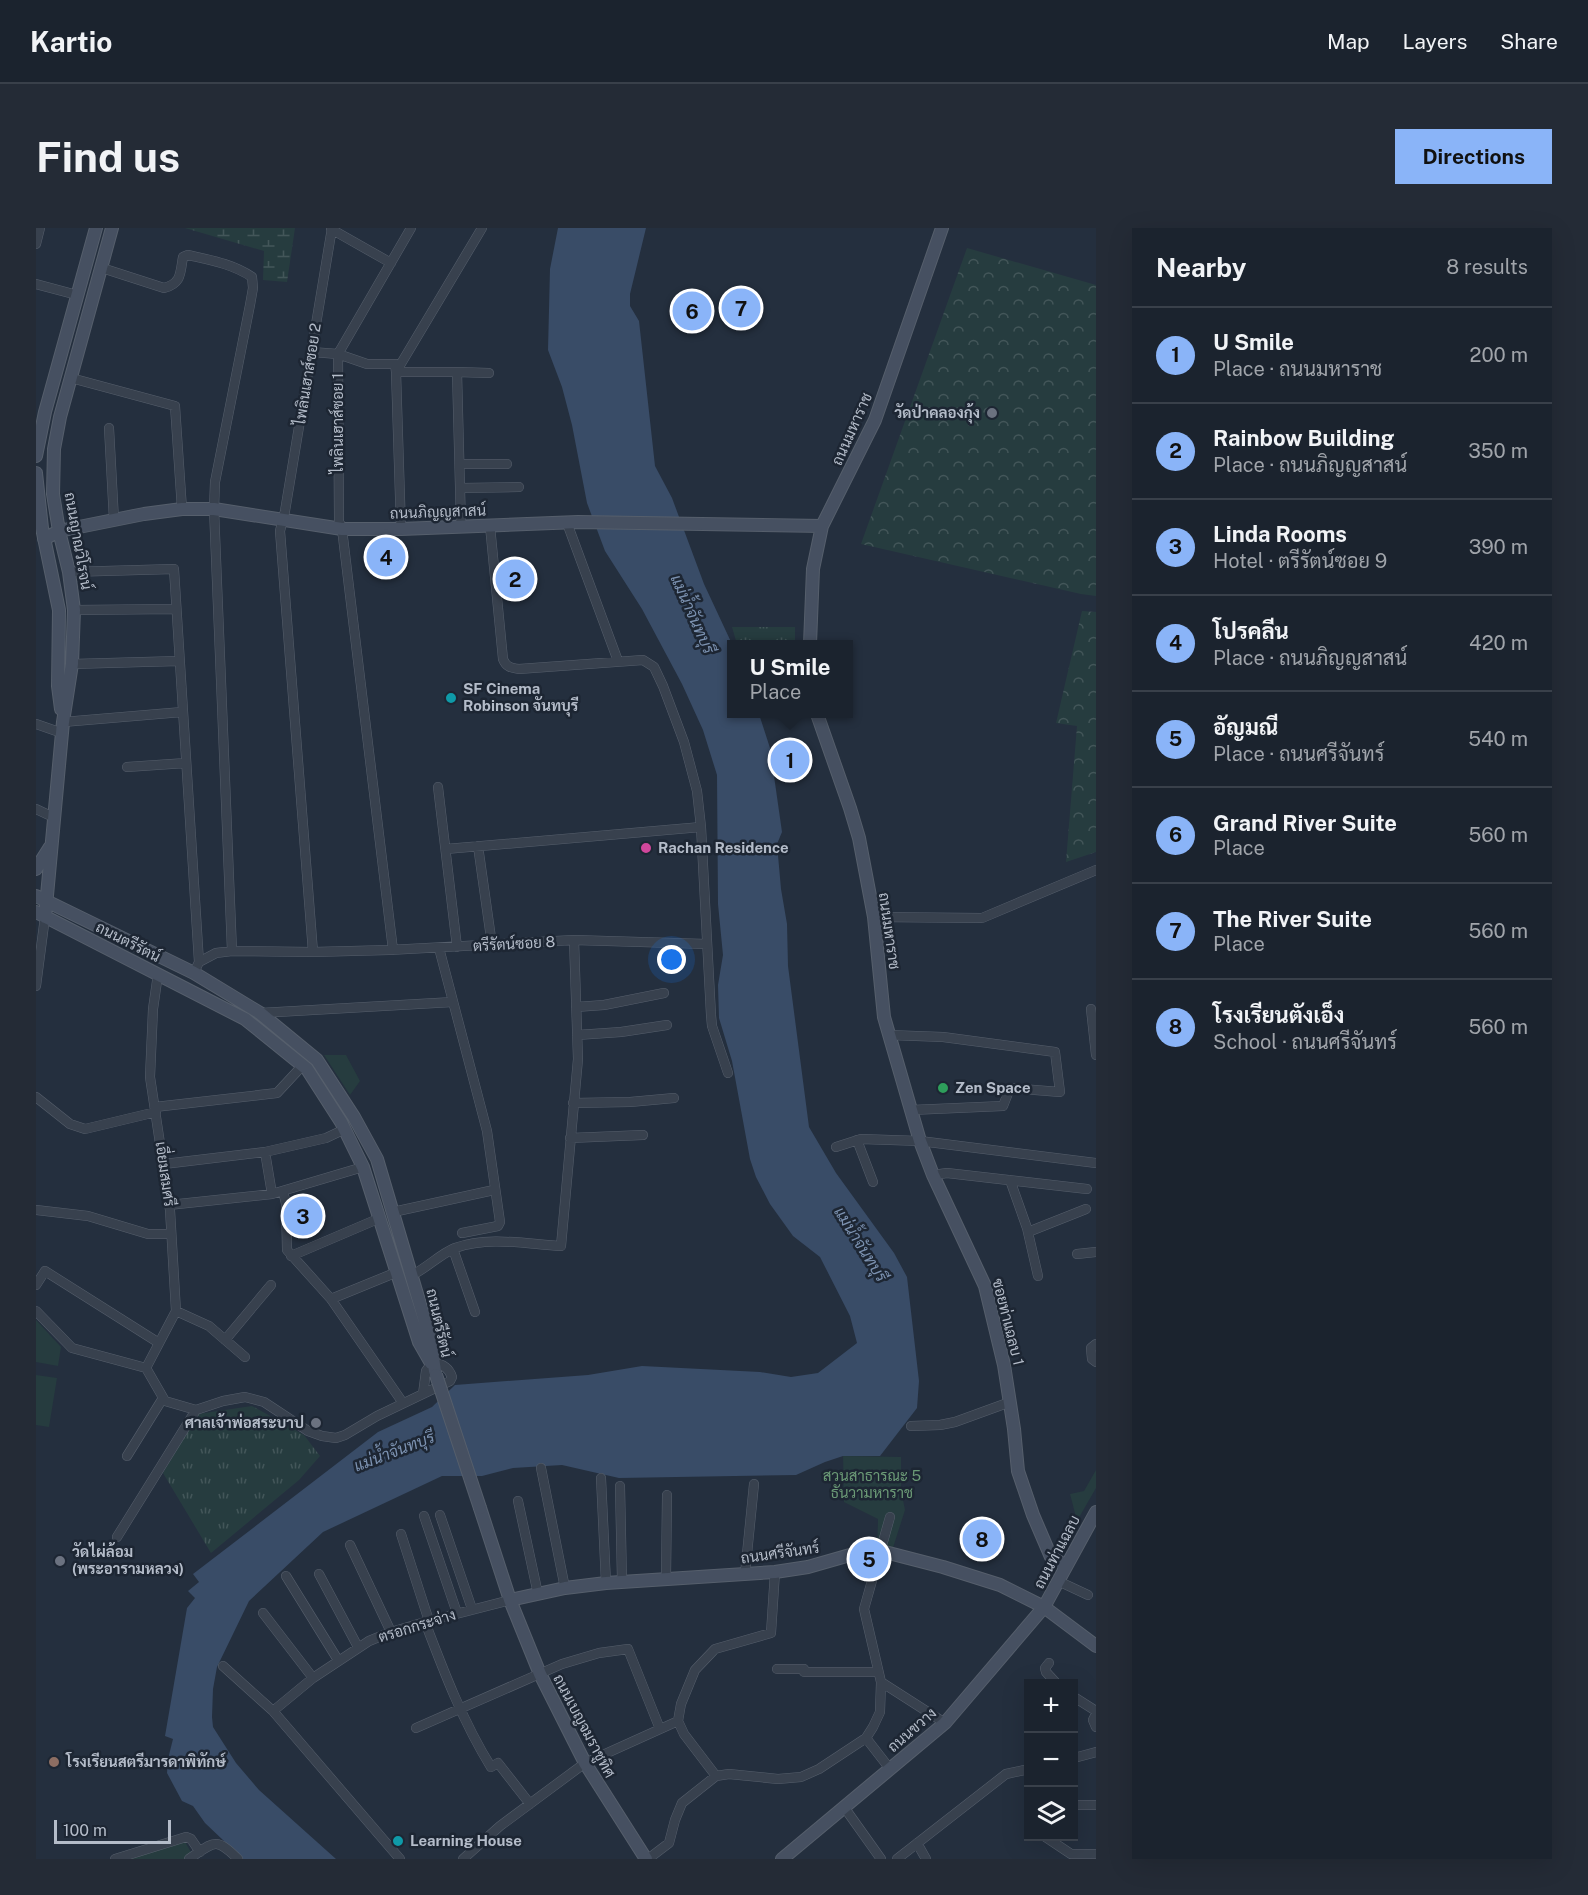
<!DOCTYPE html>
<html lang="en">
<head>
<meta charset="utf-8">
<style>
  :root { --surface:#1b232e; --page:#242b36; --text:#f1f3f6; --muted:#a0a4aa; --line:#39404a; --accent:#8ab4f8 }
  body { margin:0; font-family:"Public Sans",Sarabun,sans-serif; background:var(--page); color:var(--text) }
  .controls { position:absolute; right:18px; bottom:18px; display:grid; overflow:hidden; border-radius:0px; box-shadow:0 6px 24px #0002 }
  .controls button { width:54px; height:54px; display:grid; place-items:center; padding:0; border:0; border-bottom:2px solid var(--line); background:var(--surface); color:var(--text); font:30px sans-serif }
  .scale { position:absolute; left:18px; bottom:15px; width:117px; box-sizing:border-box; padding-left:6px; border:3px solid #b4bcc9; border-top:0; font-size:16px; line-height:21px; white-space:nowrap; color:#b4bcc9; -webkit-text-stroke:4px #1d2633; paint-order:stroke }
  .you { position:absolute; left:636px; top:732px; width:21px; height:21px; margin:-15px; border:4px solid #fff; border-radius:50%; background:#1a73e8; box-shadow:0 0 0 9px #1a73e833 }
  .badge { display:grid; place-items:center; width:39px; height:39px; border-radius:50%; background:var(--accent); color:#111; font-size:20px; font-weight:700 }
  .pin { position:absolute; translate:-50% -50%; border:3px solid #fff; box-shadow:0 2px 6px #0006 }
  .popup { position:absolute; left:691px; top:412px; width:126px; height:78px; box-sizing:border-box; display:grid; place-content:center; border-radius:0px; background:var(--surface); filter:drop-shadow(0 2px 4px #0005); font-size:20px; white-space:nowrap; color:var(--muted) }
  .popup b { font-size:22px; color:var(--text) }
  .popup::after { content:''; position:absolute; left:50%; top:100%; margin-left:-12px; border:12px solid transparent; border-top-color:var(--surface) }
  .list { margin:0; padding:0; list-style:none }
  h2 { display:flex; justify-content:space-between; align-items:center; height:78px; margin:0; padding:0 24px; font-size:26px }
  h2 small { font-size:20px; font-weight:400; color:var(--muted) }
  .list li { display:grid; grid-template-columns:39px 1fr auto; gap:18px; align-items:center; box-sizing:border-box; height:96px; padding:0 24px; border-top:2px solid var(--line) }
  .list b { display:block; font-size:22px; white-space:nowrap }
  .list p { margin:0; font-size:20px; white-space:nowrap; color:var(--muted) }
  .list em { font-size:20px; font-style:normal; color:var(--muted) }
  .icon { flex:none; width:33px; height:33px; fill:none; stroke:currentColor; stroke-width:2; stroke-linecap:round; stroke-linejoin:round }
  .map { position:relative; flex:none; width:1060px; height:1631px; overflow:hidden; border-radius:0px }
  header { display:flex; align-items:center; gap:36px; box-sizing:border-box; height:84px; padding:0 30px; background:var(--surface); border-bottom:2px solid var(--line) }
  header strong { font-size:28px }
  nav { display:flex; gap:33px; margin-inline-start:auto; font-size:21px }
  .intro { display:flex; align-items:center; justify-content:space-between; box-sizing:border-box; height:144px; padding:0 36px }
  h1 { margin:0; font-size:42px }
  .button { padding:15px 27px; border-radius:0px; background:var(--accent); color:#111; font-size:21px; font-weight:700 }
  main { display:flex; gap:36px; padding:0 36px }
  aside { flex:1; background:var(--surface); border-radius:0px; box-shadow:0 6px 24px #0002 }
  .map>svg:first-child { display:block }
</style>
</head>
<body>
<header>
<strong>Kartio</strong>
<nav><a>Map</a><a>Layers</a><a>Share</a></nav>
</header>
<div class="intro"><h1>Find us</h1><a class="button">Directions</a></div>
<main>
<div class="map">
<svg width="1060" height="1631" viewBox="0 0 1060 1631">
  <defs>
    <pattern id="grass-tufts" width="24" height="20" patternUnits="userSpaceOnUse" patternTransform="scale(1.5)"><rect width="24" height="20" fill="#263c3f"/><path d="M3 7l-1-3M5 7V3M7 7l1-3M15 17l-1-3M17 17v-4M19 17l1-3" fill="none" stroke="#435659"/></pattern>
    <pattern id="forest-crowns" width="20" height="18" patternUnits="userSpaceOnUse" patternTransform="scale(1.5)"><rect width="20" height="18" fill="#263c3f"/><path d="M2 6a3 3 0 1 1 6 0M12 15a3 3 0 1 1 6 0" fill="none" stroke="#435659"/></pattern>
    <pattern id="wetland-marsh" width="20" height="14" patternUnits="userSpaceOnUse" patternTransform="scale(1.5)"><rect width="20" height="14" fill="#263c3f"/><path d="M1 5h8M5 5V1M11 12h8M15 12V8" fill="none" stroke="#435659"/></pattern>
  </defs>
  <rect width="100%" height="100%" fill="#242f3e"/>
  <!-- grass -->
  <path fill="url(#grass-tufts)" d="M696,399H759V416H701Z
    M216,1178L268,1207L284,1228L263,1252L175,1325L127,1245L162,1186Z"/>
  <!-- forest -->
  <path fill="url(#forest-crowns)" d="M931,20L1060,57V368L1045,366L825,316Z
    M1046,383L1060,384V624L1030,634L1041,498L1020,495Z"/>
  <!-- wetland -->
  <path fill="url(#wetland-marsh)" d="M149,0H259L251,54L227,52L228,23Z"/>
  <!-- green -->
  <path fill="#263c3f" d="M288,827H310L324,853L314,867Z
    M0,1092L25,1119L22,1138L0,1134Z
    M0,1147L21,1150L13,1199L0,1197Z
    M807,1228L865,1229V1262L869,1282L855,1326L841,1324L842,1291L808,1274Z
    M1060,1242V1260L1041,1293L1034,1266L1048,1263Z
    M148,1612L156,1626L148,1631H87Z"/>
  <!-- water -->
  <path fill="#394c67" d="M522,0H610L594,66V78L603,93L619,238L636,270L668,356L696,416V486H723L734,520L746,604L741,616L745,661L751,696L752,738L773,899L800,945L858,1025L871,1049L883,1153L881,1180L844,1228H807L789,1234L760,1247L583,1250L526,1237L477,1240L446,1248H406L287,1304L213,1373L181,1439L177,1461L176,1489L177,1499L200,1535L223,1562L300,1631H207L169,1595L157,1578L146,1573L131,1545L132,1531L137,1511L129,1508L151,1380L159,1370L152,1363L163,1354L157,1346L342,1204L396,1179L419,1157L552,1147L606,1138L724,1144L755,1149L782,1145L821,1115L814,1088L784,1029L757,1008L734,976L720,949L714,931L696,833L683,790L682,757L687,727L682,676L681,547L667,502L646,456L606,381L569,323L551,275L536,197L526,159L512,122L514,41Z"/>
  <g fill="none" stroke-linecap="round" stroke-linejoin="round">
    <!-- street casing -->
    <g stroke="#565f6c" stroke-width="10">
      <path id="street" d="M295,1L355,35
        M0,16L4,0
        M66,40L128,60C146,55 144,45 147,29L152,27C174,32 197,36 216,49L217,60L214,77L179,254L178,281L196,723
        M0,56L41,67
        M276,124L302,126L331,136H359L360,144H421L425,298
        M421,144L453,145
        M35,150L139,178L146,281
        M73,200L78,292
        M424,236H471
        M425,260L483,259
        M531,295L582,433
        M454,298L467,431C470,439 475,440 483,441L607,432L618,439L627,458L648,514L661,563L665,599L675,787L676,798L692,845
        M365,301L360,144L446,0
        M33,344L138,341L163,734
        M38,382L140,381
        M36,436L143,433
        M27,494L146,484
        M0,496L26,505
        M91,539L150,535
        M402,559L421,719
        M0,581L17,589
        M442,618L456,717
        M410,621L665,599
        M838,689L946,690L1060,642
        M538,712L671,716
        M403,720L451,903L464,994L462,998L426,1005
        M357,722L306,301L303,293L302,126L375,0
        M277,724L244,303L249,283L296,0
        M158,745L163,734L180,725L196,723L277,724L353,722L538,712L542,831L525,1018C490,1016 453,1008 419,1020C404,1026 391,1040 376,1047
        M0,758L9,689
        M540,779L568,777L628,765
        M1055,781L1060,827
        M224,785L417,774
        M541,807L585,804L631,797
        M853,807L907,809L1019,824L1024,864L974,860L967,878L875,882
        M0,869L34,896L49,901L120,884
        M537,875L594,874L638,870
        M119,879L241,865L267,837
        M534,910L607,907
        M821,912L837,954
        M800,919L825,911L884,913L1060,935
        M229,924L236,966
        M128,936L229,924L290,910L309,901
        M897,947L911,945L1051,961
        M974,952L991,1000L1002,1048
        M247,963L250,976L251,1022L295,1071L367,1175
        M133,977L236,966L327,939
        M0,982L52,988L112,1006H135
        M357,984L458,962
        M992,1004L1050,981
        M417,1021L439,1084
        M1041,1026L1060,1024
        M255,1028L344,990
        M0,1057L9,1043L123,1115
        M295,1071L361,1044
        M0,1083L36,1120L110,1140L129,1173L160,1182L187,1173L209,1169L228,1174L272,1203L286,1208L300,1210L309,1207L341,1188L414,1153L416,1149C413,1140 407,1136 398,1135
        M140,1083L173,1098L209,1129
        M189,1112L235,1057
        M1060,1116L1055,1120L1056,1131L1060,1134
        M110,1140L140,1083L134,982L114,849L117,781L122,746
        M387,1166L390,1143L395,1136
        M875,1198L904,1197L919,1194L974,1174
        M91,1228L127,1170
        M505,1240L529,1360
        M565,1250L570,1355
        M584,1258L586,1353
        M482,1273L502,1366
        M404,1287L436,1381
        M388,1288L421,1385
        M365,1306L393,1393
        M81,1309L160,1182
        M314,1317L355,1404
        M283,1346L322,1419
        M709,1346L718,1256
        M250,1348L302,1432
        M630,1351L631,1267
        M1022,1353L1052,1367
        M227,1385L277,1450
        M389,1394C408,1444 427,1494 455,1539L462,1535L494,1576
        M1013,1435L1009,1440L1010,1444L1021,1456
        M187,1438L237,1483L364,1631
        M741,1441H768V1444H842
        M845,1454L909,1495
        M1038,1469L1060,1483
        M237,1483L277,1450L333,1413L355,1404L389,1394L474,1372
        M1060,1486L1057,1492L1060,1499
        M380,1500L526,1436L563,1425L592,1421L624,1501
        M830,1510L854,1541
        M1038,1530L1060,1524
        M680,1548L648,1506L642,1493L645,1476L659,1442L679,1421L735,1405L739,1344
        M1038,1577H1060
        M808,1579L845,1631
        M1008,1608L1035,1626H1060
        M881,1615L890,1631
        M79,1631L150,1609L155,1611L164,1624
        M153,1631C178,1614 179,1608 202,1631
        M427,1631L464,1598L549,1535L642,1493
        M612,1631L633,1615L639,1592L646,1575L680,1548L693,1546L742,1551L765,1549L783,1541L830,1510L837,1499L844,1484L845,1454L828,1381L854,1289
        M861,1631L970,1546L993,1541"/>
    </g>
    <!-- secondary casing -->
    <g stroke="#565f6c" stroke-width="14">
      <path id="secondary" d="M0,228L9,184L60,0
        M0,245L6,300L23,382L22,458L25,481
        M8,311L23,303L108,286L146,281H178L306,301H365L542,294L786,298
        M774,416L777,341L786,298L839,192L906,0
        M781,486L814,580L823,610L838,689L848,789L884,913L897,947L949,1058L968,1137L978,1201L982,1243L997,1287L1015,1329L1030,1338
        M0,641L14,619
        M0,668L158,745L224,785L281,832L318,889L341,931L394,1110L399,1143
        M0,684L209,791L271,841L305,894L327,939L383,1114L395,1135
        M9,689L27,494L36,436L38,382L33,344L23,303L17,266L18,221L24,189L76,0
        M444,1280L474,1372L504,1446L549,1535L610,1631
        M474,1372L529,1360L570,1355L739,1344L772,1339L814,1327L845,1323L907,1339L964,1357L1008,1379L1060,1418
        M746,1631L909,1495L1008,1379L1060,1284"/>
    </g>
    <!-- street -->
    <use href="#street" stroke="#38414e" stroke-width="9"/>
    <!-- secondary -->
    <use href="#secondary" stroke="#465061" stroke-width="12"/>
    <!-- secondary-bridge casing -->
    <g stroke="#565f6c" stroke-width="14" stroke-linecap="butt">
      <path id="secondary-bridge" d="M400,1147L444,1280"/>
    </g>
    <!-- secondary-bridge -->
    <use href="#secondary-bridge" stroke="#465061" stroke-width="12"/>
  </g>
  <!-- markers -->
  <g fill="#6b7280" stroke="#1d2633" stroke-width="2">
    <circle cx="956" cy="185" r="6"/>
    <circle cx="280" cy="1195" r="6"/>
    <circle cx="24" cy="1333" r="6"/>
  </g>
  <g fill="#0f9aa8" stroke="#1d2633" stroke-width="2">
    <circle cx="415" cy="470" r="6"/>
    <circle cx="362" cy="1613" r="6"/>
  </g>
  <circle fill="#d1479c" stroke="#1d2633" stroke-width="2" cx="610" cy="620" r="6"/>
  <circle fill="#2e9e5b" stroke="#1d2633" stroke-width="2" cx="907" cy="860" r="6"/>
  <circle fill="#8d6e63" stroke="#1d2633" stroke-width="2" cx="18" cy="1534" r="6"/>
  <g text-anchor="middle" stroke-width="5" stroke-linejoin="round" paint-order="stroke">
    <!-- street labels -->
    <g font-size="15" fill="#b4bcc9" stroke="#1d2633">
      <text transform="translate(272 146) rotate(-81)" y="5">ไพลินเฮาส์ซอย 2</text>
      <text transform="translate(302 195) rotate(-90)" y="5">ไพลินเฮาส์ซอย 1</text>
      <text transform="translate(816 201) rotate(-66)" y="5">ถนนมหาราช</text>
      <text transform="translate(402 284) rotate(-2)" y="5">ถนนภิญญสาสน์</text>
      <text transform="translate(42 313) rotate(80)" y="5">ถนนญาณวิโรจน์</text>
      <text transform="translate(853 703) rotate(82)" y="5">ถนนมหาราช</text>
      <text transform="translate(92 714) rotate(27)" y="5">ถนนตรีรัตน์</text>
      <text transform="translate(478 716) rotate(-3)" y="5">ตรีรัตน์ซอย 8</text>
      <text transform="translate(129 946) rotate(82)" y="5">เอี่ยมสมศรี</text>
      <text transform="translate(972 1094) rotate(76)" y="5">ซอยท่าแฉลบ 1</text>
      <text transform="translate(403 1095) rotate(77)" y="5">ถนนตรีรัตน์</text>
      <text transform="translate(1021 1324) rotate(-62)" y="5">ถนนท่าแฉลบ</text>
      <text transform="translate(744 1325) rotate(-8)" y="5">ถนนศรีจันทร์</text>
      <text transform="translate(381 1398) rotate(-17)" y="5">ตรอกกระจ่าง</text>
      <text transform="translate(548 1498) rotate(62)" y="5">ถนนเบญจมราชูทิศ</text>
      <text transform="translate(876 1502) rotate(-41)" y="5">ถนนขวาง</text>
    </g>
    <!-- poi labels -->
    <g font-size="15" font-weight="bold" fill="#b4bcc9" stroke="#1d2633" text-anchor="start">
      <text x="944" y="190" text-anchor="end">วัดป่าคลองกุ้ง</text>
      <text x="427" y="466">SF Cinema<tspan x="427" dy="17">Robinson จันทบุรี</tspan></text>
      <text x="622" y="625">Rachan Residence</text>
      <text x="919" y="865">Zen Space</text>
      <text x="268" y="1200" text-anchor="end">ศาลเจ้าพ่อสระบาป</text>
      <text x="36" y="1329">วัดไผ่ล้อม<tspan x="36" dy="17">(พระอารามหลวง)</tspan></text>
      <text x="30" y="1539">โรงเรียนสตรีมารดาพิทักษ์</text>
      <text x="374" y="1618">Learning House</text>
    </g>
    <!-- park labels -->
    <g font-size="15" fill="#6b9a76" stroke="#1d2633">
      <text x="836" y="1253">สวนสาธารณะ 5<tspan x="836" dy="17">ธันวามหาราช</tspan></text>
    </g>
    <!-- water labels -->
    <g font-size="16" font-style="italic" fill="#7c92b1" stroke="#1d2633">
      <text transform="translate(657 386) rotate(66)" y="6">แม่น้ำจันทบุรี</text>
      <text transform="translate(825 1016) rotate(58)" y="6">แม่น้ำจันทบุรี</text>
      <text transform="translate(358 1223) rotate(-21)" y="6">แม่น้ำจันทบุรี</text>
    </g>
  </g>
</svg>
<div class="controls">
<button>+</button>
<button>−</button>
<button><svg class="icon" aria-label="layers" viewBox="0 0 24 24"><path d="M12 4l9 5-9 5-9-5zM3 14l9 5 9-5"/></svg></button>
</div>
<div class="scale">100 m</div>
<div class="you"></div>
<div class="pin badge" style="left:754px;top:532px">1</div>
<div class="popup"><b>U Smile</b>Place</div>
<div class="pin badge" style="left:479px;top:351px">2</div>
<div class="pin badge" style="left:267px;top:988px">3</div>
<div class="pin badge" style="left:350px;top:329px">4</div>
<div class="pin badge" style="left:833px;top:1331px">5</div>
<div class="pin badge" style="left:656px;top:83px">6</div>
<div class="pin badge" style="left:705px;top:80px">7</div>
<div class="pin badge" style="left:946px;top:1311px">8</div>
</div>
<aside>
<h2>Nearby<small>8 results</small></h2>
<ul class="list">
<li><span class="badge">1</span><div><b>U Smile</b><p>Place · ถนนมหาราช</p></div><em>200 m</em></li>
<li><span class="badge">2</span><div><b>Rainbow Building</b><p>Place · ถนนภิญญสาสน์</p></div><em>350 m</em></li>
<li><span class="badge">3</span><div><b>Linda Rooms</b><p>Hotel · ตรีรัตน์ซอย 9</p></div><em>390 m</em></li>
<li><span class="badge">4</span><div><b>โปรคลีน</b><p>Place · ถนนภิญญสาสน์</p></div><em>420 m</em></li>
<li><span class="badge">5</span><div><b>อัญมณี</b><p>Place · ถนนศรีจันทร์</p></div><em>540 m</em></li>
<li><span class="badge">6</span><div><b>Grand River Suite</b><p>Place</p></div><em>560 m</em></li>
<li><span class="badge">7</span><div><b>The River Suite</b><p>Place</p></div><em>560 m</em></li>
<li><span class="badge">8</span><div><b>โรงเรียนตังเอ็ง</b><p>School · ถนนศรีจันทร์</p></div><em>560 m</em></li>
</ul>
</aside>
</main>
</body>
</html>
